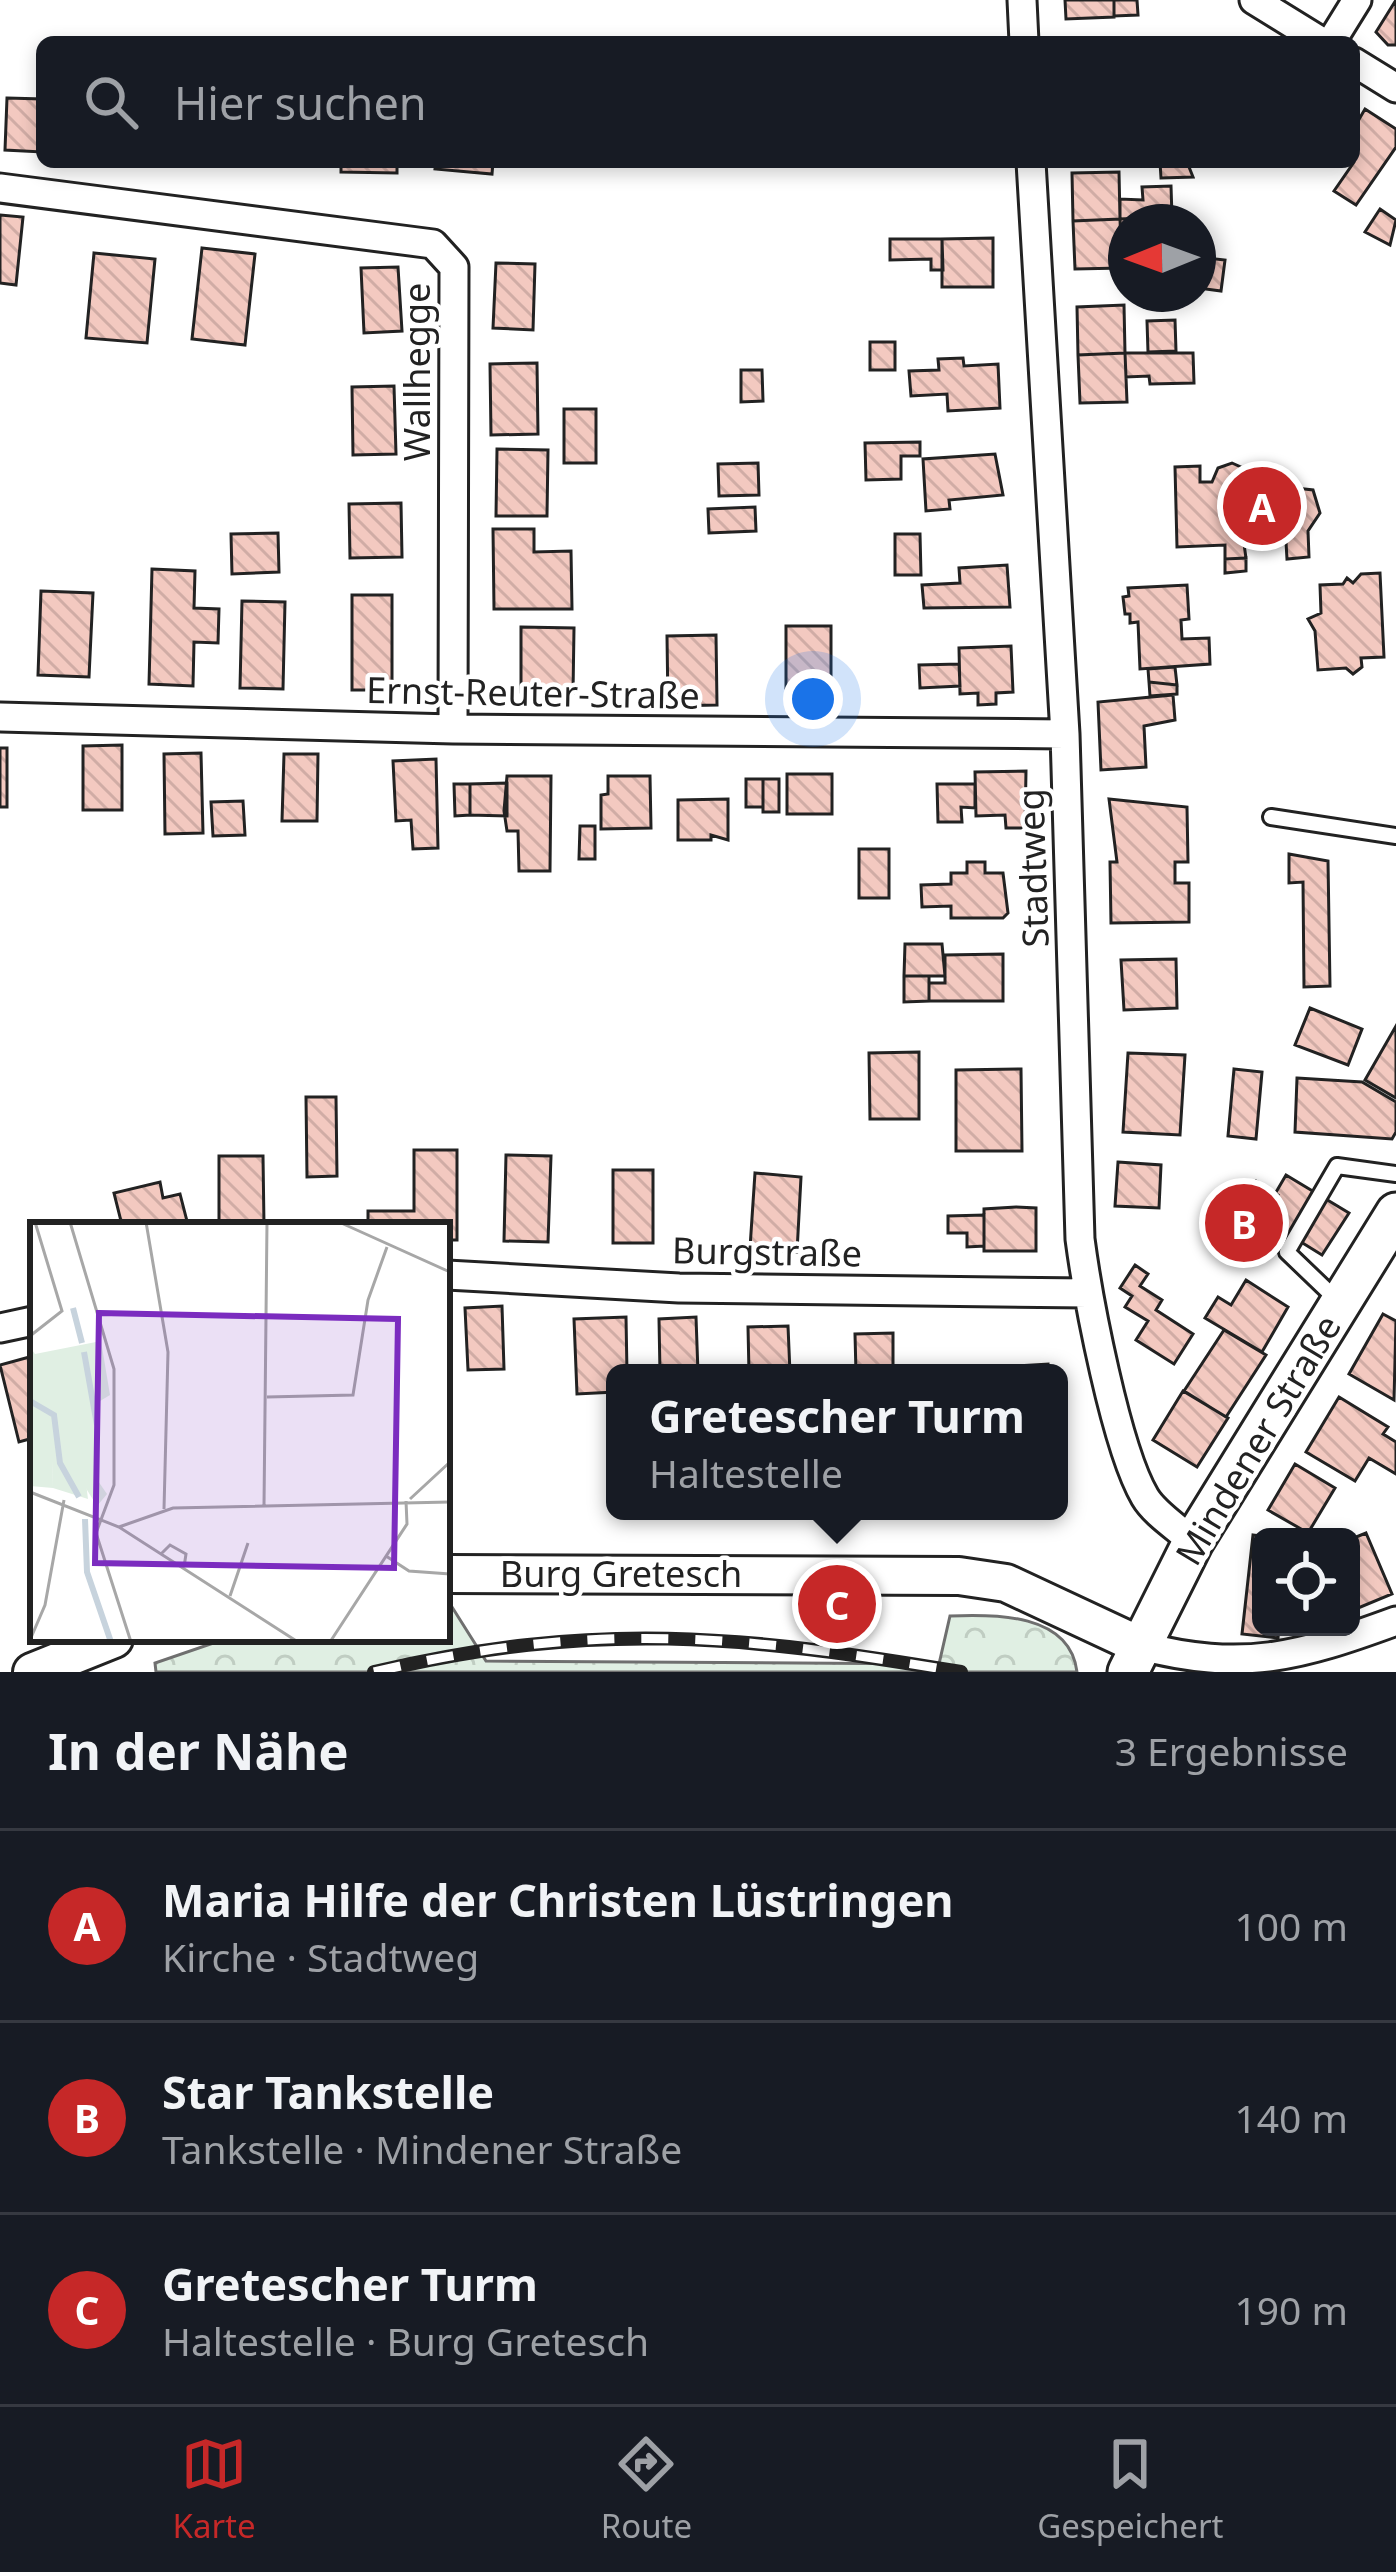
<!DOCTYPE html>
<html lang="de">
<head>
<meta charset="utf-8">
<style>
  :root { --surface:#171b24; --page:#242831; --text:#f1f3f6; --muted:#9ea1a6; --line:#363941; --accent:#c62828 }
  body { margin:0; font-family:"Noto Sans",sans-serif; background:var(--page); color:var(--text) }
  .controls { position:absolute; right:36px; bottom:36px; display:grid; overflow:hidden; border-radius:18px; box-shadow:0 6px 18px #0003 }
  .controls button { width:108px; height:108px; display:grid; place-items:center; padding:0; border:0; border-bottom:3px solid var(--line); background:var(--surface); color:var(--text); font:60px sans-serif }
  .compass { position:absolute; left:1108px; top:204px; width:108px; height:108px; border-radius:50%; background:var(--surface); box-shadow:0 6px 18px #0003; rotate:269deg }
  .you { position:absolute; left:813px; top:699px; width:42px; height:42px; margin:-30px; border:9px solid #fff; border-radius:50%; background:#1a73e8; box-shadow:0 0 0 18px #1a73e833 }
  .badge { display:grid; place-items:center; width:78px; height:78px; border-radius:50%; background:var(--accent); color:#fff; font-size:39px; font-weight:700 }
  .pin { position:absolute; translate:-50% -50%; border:6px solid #fff; box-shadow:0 3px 12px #0006 }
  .popup { position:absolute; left:606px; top:1364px; width:462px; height:156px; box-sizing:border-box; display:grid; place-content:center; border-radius:18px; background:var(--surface); filter:drop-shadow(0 3px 9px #0005); font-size:39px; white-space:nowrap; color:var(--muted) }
  .popup b { font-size:45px; color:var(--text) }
  .popup::after { content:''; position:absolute; left:50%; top:100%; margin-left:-24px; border:24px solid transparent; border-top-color:var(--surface) }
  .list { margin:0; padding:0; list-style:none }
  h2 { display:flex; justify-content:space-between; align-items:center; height:156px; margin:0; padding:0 48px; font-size:51px }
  h2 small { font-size:39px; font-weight:400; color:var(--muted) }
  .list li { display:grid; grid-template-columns:78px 1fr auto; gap:36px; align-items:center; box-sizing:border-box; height:192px; padding:0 48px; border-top:3px solid var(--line) }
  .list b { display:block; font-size:45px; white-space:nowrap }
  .list p { margin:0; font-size:39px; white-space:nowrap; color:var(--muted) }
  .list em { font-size:39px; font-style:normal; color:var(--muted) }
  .icon { flex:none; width:66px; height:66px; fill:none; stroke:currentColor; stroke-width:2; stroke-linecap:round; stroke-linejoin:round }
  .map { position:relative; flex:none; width:1396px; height:1672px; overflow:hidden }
  .search { position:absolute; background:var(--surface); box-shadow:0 6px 18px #0003; left:36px; right:36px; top:36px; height:132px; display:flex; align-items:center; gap:30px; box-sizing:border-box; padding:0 42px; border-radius:18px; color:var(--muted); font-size:45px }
  .sheet { height:732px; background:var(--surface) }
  nav { display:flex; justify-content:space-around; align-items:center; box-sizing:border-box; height:168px; border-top:3px solid var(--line); background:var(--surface); font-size:33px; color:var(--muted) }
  nav a { display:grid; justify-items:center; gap:6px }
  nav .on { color:var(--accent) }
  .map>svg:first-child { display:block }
</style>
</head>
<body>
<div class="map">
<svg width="1396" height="1672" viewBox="0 0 1396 1672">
  <defs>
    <pattern id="forest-crowns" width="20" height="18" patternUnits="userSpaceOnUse" patternTransform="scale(3)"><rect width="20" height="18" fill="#e0efe3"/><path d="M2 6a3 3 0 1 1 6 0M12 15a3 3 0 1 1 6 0" fill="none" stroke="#c0cdc2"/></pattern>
    <pattern id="building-back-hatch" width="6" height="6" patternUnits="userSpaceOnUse" patternTransform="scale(3)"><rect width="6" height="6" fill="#f3c9c0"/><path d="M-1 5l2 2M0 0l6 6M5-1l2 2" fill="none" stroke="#d0aca5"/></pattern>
  </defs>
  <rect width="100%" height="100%" fill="#fff"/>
  <!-- forest -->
  <path fill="url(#forest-crowns)" stroke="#6f6f6f" stroke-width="3" d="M452,1607L486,1661L939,1664L950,1616C995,1614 1070,1613 1077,1672H156L155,1663L225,1639H447V1608Z"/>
  <!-- building -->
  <path fill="url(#building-back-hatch)" stroke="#222" stroke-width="3" d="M1065,0H1114V17L1066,19Z
    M1114,0H1137L1138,15L1114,16Z
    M1396,0V45H1388L1376,32Z
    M7,98L42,99V152L5,150Z
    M1365,109L1396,129V147L1356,205L1334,191L1354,162V128Z
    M341,162H397V173L341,172Z
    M436,162H493L492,174L435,169Z
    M1160,162H1187L1193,177L1161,178Z
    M1119,172L1120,219L1073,221L1072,173Z
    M1171,186L1172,217L1120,219V199L1143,200L1142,187Z
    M1380,209L1396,220L1390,245L1365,232Z
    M0,215L23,217L16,285L0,283Z
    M1172,217V222H1126V245L1121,246L1120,219Z
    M1120,219L1122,268L1075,269L1073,221Z
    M993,238V287H942V239Z
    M890,239H942L943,270H931V259L890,260Z
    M202,248L255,254L245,345L192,339Z
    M94,253L155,259L147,343L86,338Z
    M1198,257L1225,260L1221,291L1198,288Z
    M496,263L535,264L533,330L493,328Z
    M398,267L402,331L364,333L361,268Z
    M1124,305L1125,353L1078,355L1077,307Z
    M1175,320L1176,351L1148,352L1147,321Z
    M870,342H895V370H870Z
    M1125,353L1127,402L1080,403L1078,355Z
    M1125,353H1193L1194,383L1150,384L1149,376L1126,377Z
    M963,358L964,366L998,364L1000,408L948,411L947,394L911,396L909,371L939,370L938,359Z
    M537,363L538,434L491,435L490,364Z
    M741,370H762L763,401L741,402Z
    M394,386L396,454L353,455L352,387Z
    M564,409H596V463H564Z
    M920,442V456H901V479L866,480L865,443Z
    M497,449L548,450L547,516H496Z
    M995,454L1003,495L949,500L950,509L926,511L923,459Z
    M758,463L759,495L719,496L718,464Z
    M1232,463L1245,469L1250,479L1286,478V487L1313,490L1320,513L1308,531L1309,557L1287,559L1286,542L1244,544L1246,558L1225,559V545L1177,547L1175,467L1200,466V482H1212L1218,468Z
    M401,503L402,557L350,558L349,504Z
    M755,507L756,531L709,533L708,509Z
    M493,529H534V552L571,551L572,609H494Z
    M278,533L279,572L232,574L231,534Z
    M895,534H920L921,575H895Z
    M1246,558V571L1225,573V559Z
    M1007,565L1010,607L924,608L922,585L960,583L959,568Z
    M152,569L195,571L194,608L219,609L218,643L194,642L193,686L149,684Z
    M1380,573L1384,657L1361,658L1362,667L1353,674L1346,668L1318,670L1315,631L1308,619L1321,613L1320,585L1343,584L1347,578L1353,583L1361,574Z
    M1187,585L1189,619L1181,620L1182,639L1209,638L1210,664L1140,669L1138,622L1130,623V614H1125L1123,597L1129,596L1128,588Z
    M41,591L93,593L89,677L38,675Z
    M352,595H392V690H352Z
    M242,601L285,602L283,689L240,688Z
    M786,626H831V689L786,688Z
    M521,627L574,628L573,693L521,692Z
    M716,635L717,705L668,706L667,636Z
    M1011,646L1013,692L996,693V704L978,705V693L960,694L959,648Z
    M959,664L960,686L920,688L919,665Z
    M1175,667L1177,685L1149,682L1148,669Z
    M1149,682L1177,685V694L1150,696Z
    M1173,695L1175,720L1144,726L1146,767L1101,770L1098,702Z
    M122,745V810H83V746Z
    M0,748H7V807H0Z
    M201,753L203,833L165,834L164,754Z
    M284,754H318L317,821H282Z
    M436,759L438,848L413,849L411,820L396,821L393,761Z
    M1026,771L1025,828H1006L1005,815L976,816L975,772Z
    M787,774H832V814H787Z
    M507,776H551L550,871H519L518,831H507L504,811Z
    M608,776H650L651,828L601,829V795L608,794Z
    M746,779H763V807H746Z
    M763,779H779V812H763Z
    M507,783V816L470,815V784Z
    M454,784H470V815L455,816Z
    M937,784H975V808L961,807L962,822H938Z
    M728,799V840L711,835V840H678V800Z
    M1109,799L1187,807L1188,862H1175V883H1189V922L1111,923L1110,862H1117Z
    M243,801L245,835L213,836L211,802Z
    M580,826H595V859H579Z
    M859,849H889V898H859Z
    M1289,854L1328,861L1330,986L1304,987L1303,882L1289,883Z
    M967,862H985V873H1003L1008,913L1003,918H951V906L922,907L921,885L951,884V873H967Z
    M905,944H942L945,976H904Z
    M1003,954V1001H929V983H945V955Z
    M1176,959L1177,1008L1124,1010L1121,960Z
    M904,976H929V1001L904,1002Z
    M1310,1008L1362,1029L1348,1065L1295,1045Z
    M1396,1026V1098L1365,1080Z
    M919,1052V1119H870L869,1053Z
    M1128,1053L1185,1055L1180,1135L1123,1132Z
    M1021,1069L1022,1151H956V1070Z
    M1234,1069L1262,1072L1256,1139L1228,1136Z
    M1297,1078L1362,1082L1396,1102V1132L1392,1139L1295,1132Z
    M306,1097H336L337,1176L307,1177Z
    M414,1150H457V1240H447V1225H368V1211H414Z
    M506,1155L551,1156L548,1242L504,1241Z
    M219,1156H263L264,1225H219Z
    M1118,1162L1161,1165L1159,1208L1115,1206Z
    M613,1170H653V1243H613Z
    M755,1173L801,1177L797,1252L750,1248Z
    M1286,1175L1349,1213L1322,1255L1280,1229L1261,1259L1249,1252L1263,1230L1261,1218Z
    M1256,1181L1278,1195L1244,1260L1215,1243Z
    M160,1182L163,1198L180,1194L188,1225H122L114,1193Z
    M1220,1199L1231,1206L1218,1228L1206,1221Z
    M1016,1207L1036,1208V1251H984V1209Z
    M984,1215V1246L967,1247V1233H948V1216Z
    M1135,1265L1148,1274L1140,1286L1162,1300L1156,1310L1193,1334L1174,1364L1136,1340L1148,1321L1125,1307L1132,1296L1120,1288Z
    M1246,1280L1288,1307L1262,1352L1205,1318L1218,1297L1231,1305Z
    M502,1306L504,1369L468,1370L465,1308Z
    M1383,1314L1396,1321L1394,1400L1349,1374Z
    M626,1317L627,1373H615V1392L577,1394L574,1319Z
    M696,1317L698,1373H660L659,1319Z
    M788,1326L790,1373H749L748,1327Z
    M1224,1330L1266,1355L1226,1417L1184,1391Z
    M893,1333V1373H856L855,1334Z
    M33,1356V1438L19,1442L0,1365Z
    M1048,1364V1373H999V1367Z
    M1183,1391L1228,1418L1197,1467L1153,1440Z
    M1339,1397L1388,1427L1383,1434L1396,1442V1474L1369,1458L1355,1481L1306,1452Z
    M1295,1464L1335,1488L1308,1533L1268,1510Z
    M1366,1533L1392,1594L1351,1611V1539Z
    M1253,1535L1268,1537H1261V1627H1279L1278,1638L1242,1634Z"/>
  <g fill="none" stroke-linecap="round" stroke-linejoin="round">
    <!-- service casing -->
    <g stroke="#222" stroke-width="20">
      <path id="service" d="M1271,817L1396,836
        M1337,1300L1287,1252L1337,1166L1396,1174"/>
    </g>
    <!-- minor casing -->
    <g stroke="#222" stroke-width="33">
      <path id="minor" d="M1022,0L1024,42
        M1254,0L1322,42
        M1331,42L1357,0
        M1354,62L1396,88
        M1031,162L1065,734L1080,1239C1088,1299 1116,1448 1145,1497C1155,1514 1178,1528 1193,1542
        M0,188L433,244L454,267L453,729
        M0,717L453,729L1065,734
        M447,1275L679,1288L1087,1293
        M0,1328L33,1321
        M1141,1646C1243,1672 1298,1657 1396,1621"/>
    </g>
    <!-- tertiary casing -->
    <g stroke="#222" stroke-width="42">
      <path id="tertiary" d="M447,1574L959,1576L1006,1583L1141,1646
        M32,1672L114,1639"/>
    </g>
    <!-- secondary casing -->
    <g stroke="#222" stroke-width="45">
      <path id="secondary" d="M1128,1672L1193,1542L1396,1213"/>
    </g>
    <!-- service -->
    <use href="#service" stroke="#fff" stroke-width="14"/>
    <!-- minor -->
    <use href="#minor" stroke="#fff" stroke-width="27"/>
    <!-- tertiary -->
    <use href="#tertiary" stroke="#fff" stroke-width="36"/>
    <!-- secondary -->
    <use href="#secondary" stroke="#fff" stroke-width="39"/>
    <!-- rail casing -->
    <g stroke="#222" stroke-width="14">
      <path id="rail" d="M374,1672C595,1620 741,1635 961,1672"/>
    </g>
    <!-- rail -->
    <use href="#rail" stroke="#fff" stroke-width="9" stroke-dasharray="27" stroke-linecap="butt"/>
  </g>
  <g text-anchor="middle" stroke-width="9" stroke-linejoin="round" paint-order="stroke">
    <!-- street labels -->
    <g font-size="36" fill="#222" stroke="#fff">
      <text transform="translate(417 372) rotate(-90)" y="13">Wallhegge</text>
      <text transform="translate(533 693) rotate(1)" y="13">Ernst-Reuter-Straße</text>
      <text transform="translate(1033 868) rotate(-92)" y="13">Stadtweg</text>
      <text transform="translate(767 1252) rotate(1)" y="13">Burgstraße</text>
      <text transform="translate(1258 1440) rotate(-59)" y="13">Mindener Straße</text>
      <text x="621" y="1587">Burg Gretesch</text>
    </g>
  </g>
  <!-- overview -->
  <g transform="translate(30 1222)">
    <rect width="420" height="420" fill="#fff"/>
    <path d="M71,119L80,173L70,179L68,259L77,272L67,284L22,212L23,266L0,264V125L5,132Z" fill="#e0efe3"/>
    <path d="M0,167L48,196L58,277L23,266L21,212L0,196Z" fill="#e0efe3"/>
    <path fill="none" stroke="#c7d3dd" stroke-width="6" d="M43,86L52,121M54,130L67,203M0,179L24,193L30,241L49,275M55,297L57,350L81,420"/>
    <path fill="none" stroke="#a7a7a7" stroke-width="3" d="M40,0L84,147V263L66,311L101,420M116,0L138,130L134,287M309,0L420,50M0,114L32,89L5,0M237,175L323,173L338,78L357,25M0,270L89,305L268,420M380,277L420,240M234,284L237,0M89,305L143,286L420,280M131,332L140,323L156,332L154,345M356,334L379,349L420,352M200,374L218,321M0,418L15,383L34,278M300,420L377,302L376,279"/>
    <path fill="#7b2cbf" fill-opacity="0.15" stroke="#7b2cbf" stroke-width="6" d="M69,91L368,97L364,346L65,341Z"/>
    <rect width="420" height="420" fill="none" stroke="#222" stroke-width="6"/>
  </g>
</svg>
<div class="controls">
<button><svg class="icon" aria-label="locate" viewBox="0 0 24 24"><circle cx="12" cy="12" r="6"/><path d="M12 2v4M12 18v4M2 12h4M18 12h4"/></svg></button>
</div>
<svg class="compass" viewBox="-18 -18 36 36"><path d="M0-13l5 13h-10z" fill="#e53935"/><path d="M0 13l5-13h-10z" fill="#9ea1a6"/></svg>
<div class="you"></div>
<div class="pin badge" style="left:1262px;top:506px">A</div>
<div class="pin badge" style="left:1244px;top:1223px">B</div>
<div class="pin badge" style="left:837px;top:1604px">C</div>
<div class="popup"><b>Gretescher Turm</b>Haltestelle</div>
<div class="search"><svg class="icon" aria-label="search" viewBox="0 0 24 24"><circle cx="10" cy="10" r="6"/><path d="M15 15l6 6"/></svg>Hier suchen</div>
</div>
<section class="sheet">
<h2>In der Nähe<small>3 Ergebnisse</small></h2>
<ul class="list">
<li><span class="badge">A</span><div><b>Maria Hilfe der Christen Lüstringen</b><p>Kirche · Stadtweg</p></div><em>100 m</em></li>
<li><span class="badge">B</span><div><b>Star Tankstelle</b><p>Tankstelle · Mindener Straße</p></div><em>140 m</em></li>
<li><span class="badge">C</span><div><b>Gretescher Turm</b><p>Haltestelle · Burg Gretesch</p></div><em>190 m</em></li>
</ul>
</section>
<nav>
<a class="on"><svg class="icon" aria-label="map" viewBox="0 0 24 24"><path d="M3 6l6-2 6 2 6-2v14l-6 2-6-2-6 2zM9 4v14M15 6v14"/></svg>Karte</a>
<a><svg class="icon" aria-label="directions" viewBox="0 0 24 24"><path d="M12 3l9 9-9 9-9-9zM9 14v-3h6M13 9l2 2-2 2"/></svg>Route</a>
<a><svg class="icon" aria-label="saved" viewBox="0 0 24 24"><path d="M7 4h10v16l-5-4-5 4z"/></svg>Gespeichert</a>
</nav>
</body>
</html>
